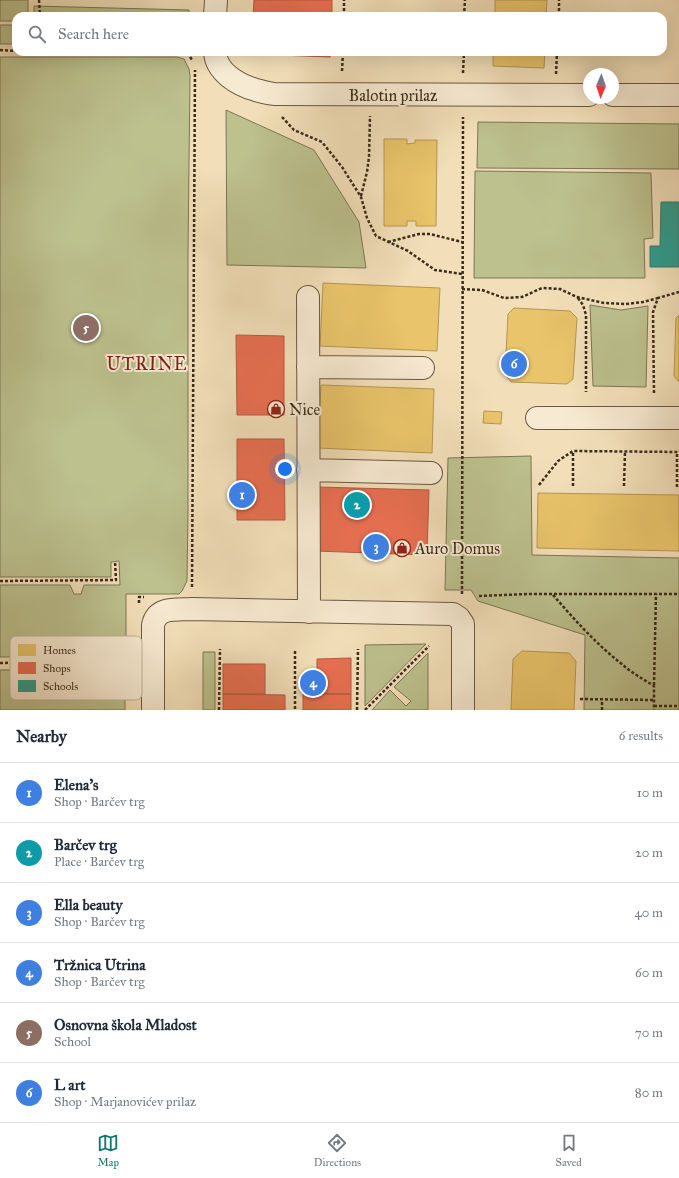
<!DOCTYPE html>
<html lang="en">
<head>
<meta charset="utf-8">
<style>
  :root { --surface:#fff; --page:#f2f2f3; --text:#1f2937; --muted:#747a83; --line:#e0e1e3; --accent:#0f766e }
  body { margin:0; font-family:"IM FELL Great Primer",serif; background:var(--page); color:var(--text) }
  .compass { position:absolute; left:583px; top:68px; width:36px; height:36px; border-radius:50%; background:var(--surface); box-shadow:0 4px 16px #0002; rotate:182deg }
  .you { position:absolute; left:285px; top:469px; width:14px; height:14px; margin:-10px; border:3px solid #fff; border-radius:50%; background:#1a73e8; box-shadow:0 0 0 6px #1a73e833 }
  .badge { display:grid; place-items:center; width:26px; height:26px; border-radius:50%; background:var(--accent); color:#fff; font-size:13px; font-weight:700 }
  .pin { position:absolute; translate:-50% -50%; border:2px solid #fff; box-shadow:0 1px 4px #0006 }
  .list { margin:0; padding:0; list-style:none }
  h2 { display:flex; justify-content:space-between; align-items:center; height:52px; margin:0; padding:0 16px; font-size:17px }
  h2 small { font-size:13px; font-weight:400; color:var(--muted) }
  .list li { display:grid; grid-template-columns:26px 1fr auto; gap:12px; align-items:center; box-sizing:border-box; height:60px; padding:0 16px; border-top:1px solid var(--line) }
  .list b { display:block; font-size:15px; white-space:nowrap }
  .list p { margin:0; font-size:13px; white-space:nowrap; color:var(--muted) }
  .list em { font-size:13px; font-style:normal; color:var(--muted) }
  .icon { flex:none; width:22px; height:22px; fill:none; stroke:currentColor; stroke-width:2; stroke-linecap:round; stroke-linejoin:round }
  .map { position:relative; flex:none; width:679px; height:710px; overflow:hidden }
  .search { position:absolute; background:var(--surface); box-shadow:0 4px 16px #0002; left:12px; right:12px; top:12px; height:44px; display:flex; align-items:center; gap:10px; box-sizing:border-box; padding:0 14px; border-radius:12px; color:var(--muted); font-size:15px }
  .sheet { height:412px; background:var(--surface) }
  nav { display:flex; justify-content:space-around; align-items:center; box-sizing:border-box; height:56px; border-top:1px solid var(--line); background:var(--surface); font-size:11px; color:var(--muted) }
  nav a { display:grid; justify-items:center; gap:2px }
  nav .on { color:var(--accent) }
  .map>svg:first-child { display:block }
</style>
</head>
<body>
<div class="map">
<svg width="679" height="710" viewBox="0 0 679 710">
  <rect width="100%" height="100%" fill="#f2dfb9"/>
  <filter id="stains"><feTurbulence type="fractalNoise" baseFrequency=".005" numOctaves="4"/><feColorMatrix values="0 0 0 0 .2 0 0 0 0 .09 0 0 0 0 .02 0 0 0 .5 -.17"/></filter>
  <radialGradient id="worn" r=".72"><stop offset=".6" stop-color="#630" stop-opacity="0"/><stop offset="1" stop-color="#630" stop-opacity=".3"/></radialGradient>
  <!-- green -->
  <path fill="#bcc18e" stroke="#7c7654" d="M0,0H28V16H16V21H0Z
    M34,6L189,10V16H34Z
    M0,25H16V44H0Z
    M0,57H177L184,59L189,69L190,76L188,254V512L187,581L182,591L179,594H126V652L125,654L122,656L0,657V585H70L74,594H81L84,585H120L119,561L111,562V577H0Z
    M226,110L314,150L359,222L366,268L227,265Z
    M478,122L679,124V169L477,168Z
    M475,171L651,173L653,238L644,239L645,278H474Z
    M590,305L621,310L648,306L646,387L593,386Z
    M531,456L532,555L679,558V710H584L585,635L478,601L471,590H445L448,458Z
    M426,644L365,706V645Z
    M203,652H215V710H203Z
    M428,653V710H372L390,690L406,706L411,701L394,687Z
    M125,669V710H0V670Z"/>
  <!-- homes -->
  <path fill="#e9c46a" stroke="#b59652" d="M495,0H547L546,16H495Z
    M493,52H545L544,68L493,66Z
    M384,139H407V144L415,143V140H437L436,226H416V221H407V226H384Z
    M323,283L440,288L437,351L320,346Z
    M514,308L570,311L577,318L573,379L567,384L511,382L505,374L508,314Z
    M679,315V382L674,376L676,318Z
    M321,385L434,389L432,453L318,448Z
    M484,411L502,412L501,424L483,423Z
    M538,493L679,495V551L537,548Z
    M522,651L569,653L576,661L574,710H511L513,659Z"/>
  <!-- shops -->
  <path fill="#e76f51" stroke="#b35b40" d="M254,0H332V16H253Z
    M252,52H331L330,57L252,54Z
    M236,335L284,336V415H237Z
    M237,439H284L285,520H237Z
    M317,487L429,490L427,555L315,551Z
    M351,658V694H317V659Z
    M223,664H265V694H223Z
    M223,694L285,695V710H223Z
    M303,694H351V710H303Z"/>
  <!-- schools -->
  <path fill="#2a9d8f" stroke="#2f7b6c" d="M661,202H679V267H650V246H660Z"/>
  <g fill="none" stroke-linecap="round" stroke-linejoin="round">
    <!-- minor casing -->
    <g stroke="#695842" stroke-width="24">
      <path id="minor" d="M215,16L216,0
        M215,52C216,72 238,85 256,90C262,92 268,93 274,94L589,95
        M613,95H679
        M308,297L309,612
        M308,367L423,368
        M537,418H679
        M308,470L431,473
        M153,710V625C157,606 177,610 192,609L453,614L459,618L463,624V710"/>
    </g>
    <!-- path -->
    <path stroke="#3b2b1a" stroke-width="2.5" stroke-dasharray="3 2" stroke-linecap="butt" d="M39,0L40,16
      M344,16V0
      M464,16L465,0
      M559,16V0
      M0,50L16,51
      M107,52L187,53L193,61
      M342,71L343,52
      M463,73L464,52
      M556,74L557,52
      M282,117L294,130L322,142L342,167L361,197L367,218L376,236L408,251L435,270L462,274
      M361,196L367,172L369,157L370,116
      M388,242L419,234H430L462,242
      M462,289L482,290L504,298L522,297L542,288L560,289L577,297L604,303L626,304L643,302L658,298
      M578,298L583,305L586,315V392
      M654,393L653,312L658,298L679,292
      M539,485L558,461L573,451L679,452
      M573,486V451
      M624,486L625,452
      M677,487V452
      M0,581L116,580L115,561
      M192,587L195,70
      M462,594L463,117
      M553,595C574,619 597,645 623,665C632,673 643,679 654,686V710
      M479,596L527,594H679
      M139,603V597H144
      M295,651V710
      M0,663L126,661L128,655L132,653
      M654,685L656,594
      M580,699L654,700
      M654,706H679
      M219,710L220,649
      M357,710L358,649
      M365,710L429,646
      M602,710V700"/>
    <!-- minor -->
    <use href="#minor" stroke="#f7ead2" stroke-width="22"/>
  </g>
  <!-- icons -->
  <defs>
    <g id="shop-ring" transform="scale(0.9)"><circle r="9.5" fill="#f7ead2" stroke="#8f2418" stroke-width="1.5"/><path d="M-5-2.5h2.3a2.7 3.5 0 0 1 5.4 0H5L5.5 6h-11ZM-1.5-2.5h3a1.5 2.3 0 0 0-3 0Z" fill="#8f2418"/></g>
  </defs>
  <g fill-rule="evenodd">
    <use href="#shop-ring" x="276" y="409"/>
    <use href="#shop-ring" x="402" y="548"/>
  </g>
  <g text-anchor="middle" stroke-width="4" stroke-linejoin="round" paint-order="stroke">
    <!-- street labels -->
    <g font-size="16" fill="#3b2b1a" stroke="#f7ead2">
      <text x="393" y="101">Balotin prilaz</text>
    </g>
    <!-- poi labels -->
    <g font-size="16" fill="#3b2b1a" stroke="#f7ead2" text-anchor="start">
      <text x="289" y="415">Nice</text>
      <text x="415" y="554">Auro Domus</text>
    </g>
    <!-- quarter labels -->
    <g font-size="18" letter-spacing="1" fill="#7a1f14" stroke="#f7ead2">
      <text x="147" y="370">UTRINE</text>
    </g>
  </g>
  <!-- legend -->
  <rect x="10" y="636" width="132" height="64" rx="6" fill="#f7ead2" stroke="#bfb19b" stroke-width="1"/>
  <rect x="18" y="644" width="18" height="12" fill="#e9c46a"/>
  <rect x="18" y="662" width="18" height="12" fill="#e76f51"/>
  <rect x="18" y="680" width="18" height="12" fill="#2a9d8f"/>
  <g font-size="11" fill="#3b2b1a">
    <text x="43" y="654">Homes</text>
    <text x="43" y="672">Shops</text>
    <text x="43" y="690">Schools</text>
  </g>
  <rect width="100%" height="100%" filter="url(#stains)"/>
  <rect width="100%" height="100%" fill="url(#worn)"/>
</svg>
<svg class="compass" viewBox="-18 -18 36 36"><path d="M0-13l5 13h-10z" fill="#e53935"/><path d="M0 13l5-13h-10z" fill="#747a83"/></svg>
<div class="you"></div>
<div class="pin badge" style="left:242px;top:495px;background:#3f7fe0">1</div>
<div class="pin badge" style="left:357px;top:505px;background:#0f9aa8">2</div>
<div class="pin badge" style="left:376px;top:547px;background:#3f7fe0">3</div>
<div class="pin badge" style="left:313px;top:683px;background:#3f7fe0">4</div>
<div class="pin badge" style="left:86px;top:328px;background:#8d6e63">5</div>
<div class="pin badge" style="left:514px;top:364px;background:#3f7fe0">6</div>
<div class="search"><svg class="icon" aria-label="search" viewBox="0 0 24 24"><circle cx="10" cy="10" r="6"/><path d="M15 15l6 6"/></svg>Search here</div>
</div>
<section class="sheet">
<h2>Nearby<small>6 results</small></h2>
<ul class="list">
<li><span class="badge" style="background:#3f7fe0">1</span><div><b>Elena's</b><p>Shop · Barčev trg</p></div><em>10 m</em></li>
<li><span class="badge" style="background:#0f9aa8">2</span><div><b>Barčev trg</b><p>Place · Barčev trg</p></div><em>20 m</em></li>
<li><span class="badge" style="background:#3f7fe0">3</span><div><b>Ella beauty</b><p>Shop · Barčev trg</p></div><em>40 m</em></li>
<li><span class="badge" style="background:#3f7fe0">4</span><div><b>Tržnica Utrina</b><p>Shop · Barčev trg</p></div><em>60 m</em></li>
<li><span class="badge" style="background:#8d6e63">5</span><div><b>Osnovna škola Mladost</b><p>School</p></div><em>70 m</em></li>
<li><span class="badge" style="background:#3f7fe0">6</span><div><b>L art</b><p>Shop · Marjanovićev prilaz</p></div><em>80 m</em></li>
</ul>
</section>
<nav>
<a class="on"><svg class="icon" aria-label="map" viewBox="0 0 24 24"><path d="M3 6l6-2 6 2 6-2v14l-6 2-6-2-6 2zM9 4v14M15 6v14"/></svg>Map</a>
<a><svg class="icon" aria-label="directions" viewBox="0 0 24 24"><path d="M12 3l9 9-9 9-9-9zM9 14v-3h6M13 9l2 2-2 2"/></svg>Directions</a>
<a><svg class="icon" aria-label="saved" viewBox="0 0 24 24"><path d="M7 4h10v16l-5-4-5 4z"/></svg>Saved</a>
</nav>
</body>
</html>
